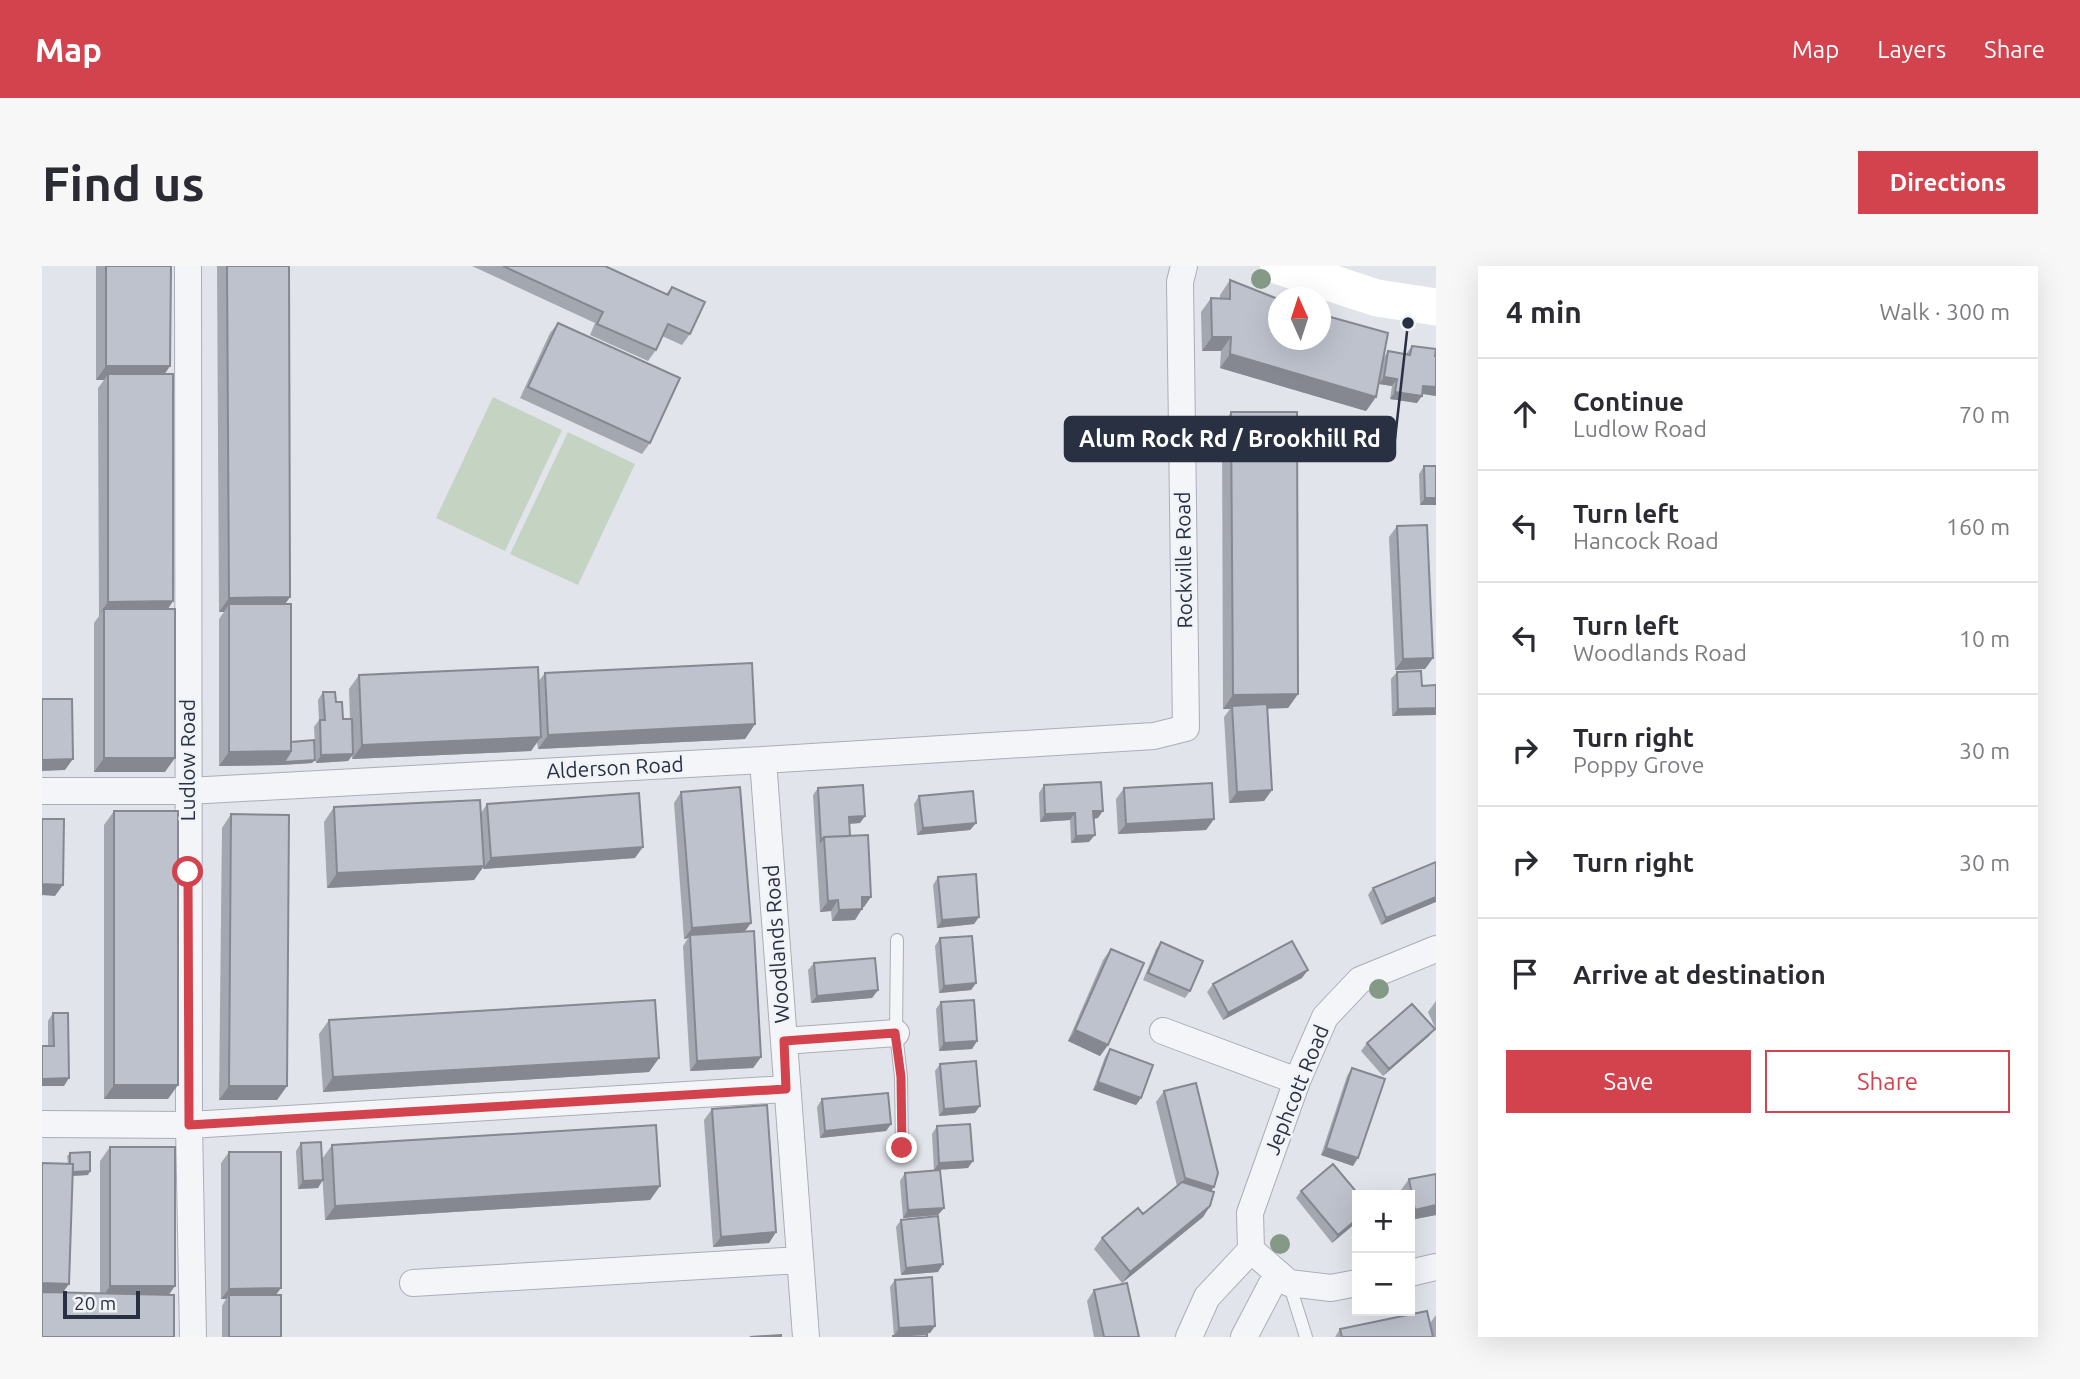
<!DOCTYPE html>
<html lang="en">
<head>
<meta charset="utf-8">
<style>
  :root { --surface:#fff; --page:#f7f7f7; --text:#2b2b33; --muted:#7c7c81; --line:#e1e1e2; --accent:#d2434e }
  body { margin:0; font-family:Ubuntu,sans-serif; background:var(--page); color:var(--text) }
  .controls { position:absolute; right:21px; bottom:21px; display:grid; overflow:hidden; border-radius:0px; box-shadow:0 7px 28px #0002 }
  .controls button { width:63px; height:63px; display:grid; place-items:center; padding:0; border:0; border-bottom:2px solid var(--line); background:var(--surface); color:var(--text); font:35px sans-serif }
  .compass { position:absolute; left:1226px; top:21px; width:63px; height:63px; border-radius:50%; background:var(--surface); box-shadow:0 7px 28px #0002; rotate:357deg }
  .scale { position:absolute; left:21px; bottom:18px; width:77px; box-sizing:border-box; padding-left:7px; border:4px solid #293042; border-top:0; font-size:19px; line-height:24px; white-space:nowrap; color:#293042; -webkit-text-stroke:5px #f0f3f7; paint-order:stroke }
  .stop { position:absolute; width:21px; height:21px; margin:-16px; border:5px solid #d2434e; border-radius:50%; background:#fff }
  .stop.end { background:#d2434e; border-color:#fff; box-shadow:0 2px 7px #0008 }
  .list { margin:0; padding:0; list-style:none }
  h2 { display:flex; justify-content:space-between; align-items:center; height:91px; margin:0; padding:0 28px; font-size:30px }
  h2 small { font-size:23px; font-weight:400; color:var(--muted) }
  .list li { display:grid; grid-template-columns:46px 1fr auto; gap:21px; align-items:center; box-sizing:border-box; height:112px; padding:0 28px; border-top:2px solid var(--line) }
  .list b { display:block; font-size:26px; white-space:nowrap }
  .list p { margin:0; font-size:23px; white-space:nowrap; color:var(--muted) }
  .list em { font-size:23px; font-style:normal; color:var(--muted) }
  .actions { display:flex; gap:14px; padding:21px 28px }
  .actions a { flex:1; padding:16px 0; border:2px solid var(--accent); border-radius:0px; text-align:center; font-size:24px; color:var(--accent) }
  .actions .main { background:var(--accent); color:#fff }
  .icon { flex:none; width:38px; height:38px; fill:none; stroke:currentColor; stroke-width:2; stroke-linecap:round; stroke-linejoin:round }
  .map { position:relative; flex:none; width:1394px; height:1071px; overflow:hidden; border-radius:0px }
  header { display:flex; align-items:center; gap:42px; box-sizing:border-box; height:98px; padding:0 35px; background:var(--accent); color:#fff }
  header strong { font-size:33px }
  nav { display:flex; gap:38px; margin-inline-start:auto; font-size:24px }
  .intro { display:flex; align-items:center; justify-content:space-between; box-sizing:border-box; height:168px; padding:0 42px }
  h1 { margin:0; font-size:49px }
  .button { padding:18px 32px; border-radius:0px; background:var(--accent); color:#fff; font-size:24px; font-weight:700 }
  main { display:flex; gap:42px; padding:0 42px }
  aside { flex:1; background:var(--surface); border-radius:0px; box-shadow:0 7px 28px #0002 }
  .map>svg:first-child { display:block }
</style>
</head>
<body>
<header>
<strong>Map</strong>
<nav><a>Map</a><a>Layers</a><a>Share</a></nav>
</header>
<div class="intro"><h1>Find us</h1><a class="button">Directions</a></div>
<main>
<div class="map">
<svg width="1394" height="1071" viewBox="0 0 1394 1071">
  <rect width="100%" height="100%" fill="#e1e4ea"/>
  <!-- green -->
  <path fill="#c5d4c2" d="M451,131L520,164L463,285L394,252Z
    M526,166L593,198L536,319L468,288Z"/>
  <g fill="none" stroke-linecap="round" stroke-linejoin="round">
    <!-- lane casing -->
    <g stroke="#aaaeb8" stroke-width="14">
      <path id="lane" d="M855,674L854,767L859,811L860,882
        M1247,1017L1264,1071"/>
    </g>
    <!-- street casing -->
    <g stroke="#aaaeb8" stroke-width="28">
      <path id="street" d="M146,0L147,859L151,1071
        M721,494L764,1071
        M0,525H146L721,494L1112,470L1144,462L1138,16L1142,0
        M1121,765L1255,815
        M742,775L854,767
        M0,858L147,859L744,823
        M1209,984L1208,947L1255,815L1283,751L1318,714L1394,683
        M1209,984L1247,1017L1289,1022L1315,1017
        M1368,1007L1394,1001
        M371,1017L758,994
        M1147,1071L1165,1031L1209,984
        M1202,1071L1235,1008"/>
    </g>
    <!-- lane -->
    <use href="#lane" stroke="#f4f5f8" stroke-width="12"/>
    <!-- street -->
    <use href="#street" stroke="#f4f5f8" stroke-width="26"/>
    <!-- secondary -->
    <path stroke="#fff" stroke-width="37" d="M1237,0L1335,32L1394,41"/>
  </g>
  <!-- trees -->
  <g fill="#859a86">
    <circle cx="1219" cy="13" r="10"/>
    <circle cx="1337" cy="723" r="10"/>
    <circle cx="1238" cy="978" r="10"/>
  </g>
  <!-- wall -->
  <path fill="#a3a7b0" d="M54,0H129L128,100L123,108L131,335L126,343L123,506H52V357L57,350L56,122L62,114H54Z
    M175,0H247L248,331L243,338L249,476L270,497L239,499L177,500V353L182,346H177Z
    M430,0H563L624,28L630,21L648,68L640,79L620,70L614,84L606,95L548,69L553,57Z
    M1188,14L1341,93L1346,85L1364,88L1370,80L1394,90V130L1380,128L1375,137L1348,133L1350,120L1337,118L1340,98L1334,131L1324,145L1178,102L1179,85H1160L1159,46L1169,32H1178V29Z
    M516,57L608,177L600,188L478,132L508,67Z
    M1189,146L1256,428L1246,442L1225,443L1230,524L1222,535L1187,537L1182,451L1188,443H1181L1180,161Z
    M1382,200L1394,239H1378L1377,208Z
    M1355,260L1391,392L1383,403L1353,404L1347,271Z
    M1355,406L1380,420L1350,450L1349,413Z
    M503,407L713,458L703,473L496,483L495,476L489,485L310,493V490L306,495L274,497L272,461L277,454L276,434L281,426L294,436L301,453H308L307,423L317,409L496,416Z
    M1002,519L1056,552L1052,553L1047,576L1029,577L1028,554L998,556L997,527Z
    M776,522L823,550L818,557L807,558L808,570L822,641L820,642L813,654L790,655L789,645L778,646L771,529Z
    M1082,522L1172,553L1164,564L1076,568L1074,533Z
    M639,526L703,666L719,791L711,802L648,805L641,680L646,672L642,673L632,537Z
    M877,530L934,557L928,564L875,569L872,538Z
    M445,538L593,592L441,603V601L432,614L285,622L282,556L292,541L439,547Z
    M72,545L126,833H62V559Z
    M189,548L245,820L235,834H177L180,562Z
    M1394,596L1339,659L1326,629L1331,622Z
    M896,611L937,651L932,658L895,662L891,619Z
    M898,672L934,717L929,724L897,727L893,680Z
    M1119,676L1148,725L1143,732L1101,714L1114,683Z
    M1069,683L1066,779L1058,790L1026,775L1061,694Z
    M772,697L836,724L830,732L769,737L766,704Z
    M1260,712L1181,754L1165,726L1171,718Z
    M1394,735V764L1386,746Z
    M899,736L935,775L930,783L897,785L894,743Z
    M11,747L22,820H0V780H6V755Z
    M287,754L617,792L607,806L281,826L277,768Z
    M1387,770L1341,810L1319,785L1325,777Z
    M1068,783L1099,832L1094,839L1051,824L1063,791Z
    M898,798L933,847L897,850L893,805Z
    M1310,802L1311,900L1279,889L1305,810Z
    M1122,825L1169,925L1168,940L1161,951L1080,1017L1052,983L1060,972L1101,948L1135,920L1114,836Z
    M780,833L849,858L844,865L778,872L775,841Z
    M670,843L734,966L727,977L671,981L662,854Z
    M895,860L926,902L892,904L890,868Z
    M259,877L280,893L290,879L618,920L608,934L283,954L280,905L276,922L256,923L254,885Z
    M68,881L127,1029L0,1071L26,898L25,890L28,887L46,909L31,910L20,1027H58V895Z
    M187,886L234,1029L239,1071H180V1040L184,1033H179V897Z
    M863,907L902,942L896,949L861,952L858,915Z
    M1394,908V949L1368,954V929H1360L1359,924L1367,913Z
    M1259,925L1315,929V956L1290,977L1254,932Z
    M859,954L896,1006L859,1009L854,961Z
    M853,1014L893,1060L888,1067L852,1070L848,1021Z
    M1052,1024L1097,1071H1052L1045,1035Z
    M1394,1049V1071H1293L1298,1063L1388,1057Z"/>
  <!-- shaded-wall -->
  <path fill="#858890" d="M1170,71H1189L1179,85H1160Z
    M1188,88L1334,131L1324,145L1178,102Z
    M64,100H128L118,114L66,108L62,114H54Z
    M1342,111L1355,113L1350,120L1337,118Z
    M1381,120L1394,121V130L1376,127Z
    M1353,126L1380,130L1375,137L1348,133Z
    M1383,232H1394V239H1378Z
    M248,331L238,345L187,338L182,346H177L187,332Z
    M131,335L121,350L62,343L56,350L66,336Z
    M1391,392L1383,403L1353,404L1361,393Z
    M1256,428L1246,442L1190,443V440L1188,443H1181L1191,429Z
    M1394,442V449L1350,450L1356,443Z
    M713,458L703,473L496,483L506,469Z
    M499,471L489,485L310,493L320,479Z
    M249,485L273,494L270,497L239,499L177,500L187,486Z
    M311,488L306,495L274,497L279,489Z
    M62,492H133L123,506H52Z
    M31,493L23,504L0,505V494Z
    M1230,524L1222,535L1187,537L1195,526Z
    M1051,545H1061L1056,552L1046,553Z
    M1033,547L1028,554L998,556L1003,548Z
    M823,550L818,557L802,558L807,551Z
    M1172,553L1164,564L1076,568L1084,558Z
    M934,557L928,564L875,569L881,562Z
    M1053,569L1047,576L1029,577L1034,570Z
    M601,581L593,592L441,603L449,592Z
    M442,600L432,614L285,622L295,607Z
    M0,618L21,619L13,630L0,629Z
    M820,631H829L822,641L812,642Z
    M1394,631V636L1339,659L1344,652Z
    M796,634L789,645L778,646L786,635Z
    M820,643L813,654L790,655L797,644Z
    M937,651L932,658L895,662L900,654Z
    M709,657L701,668L648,669L646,672L642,673L650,662Z
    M1266,704L1260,712L1181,754L1186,747Z
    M934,717L929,724L897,727L902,720Z
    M836,724L830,732L769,737L775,730Z
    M1393,763L1387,770L1341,810L1347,803Z
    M1033,764L1066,779L1058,790L1026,775Z
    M935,775L930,783L897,785L902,777Z
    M719,791L711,802L648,805L655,795Z
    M617,792L607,806L281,826L291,811Z
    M27,812L22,820H0V813Z
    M1056,816L1099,832L1094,839L1051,824Z
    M72,819H136L126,833H62Z
    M187,820H245L235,834H177Z
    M938,840L933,847L897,850L902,843Z
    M849,858L844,865L778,872L783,865Z
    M1284,882L1316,892L1311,900L1279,889Z
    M931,895L926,902L892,904L897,897Z
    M48,905L46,909L26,910L29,906Z
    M1143,912L1172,921L1164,932L1135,923Z
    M281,914L276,922L256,923L261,915Z
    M618,920L608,934L283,954L293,940Z
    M1394,939V949L1368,954V951L1373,944Z
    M1168,940L1161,951L1080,1017L1088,1006Z
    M902,942L896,949L861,952L866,944Z
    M1315,953V956L1290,977L1296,969Z
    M734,966L727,977L671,981L679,971Z
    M901,998L896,1006L859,1009L864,1002Z
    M0,1017L27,1018L17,1032L0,1031Z
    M68,1020H133L123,1034L58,1035Z
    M239,1022L231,1033L187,1029L184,1033H179L187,1023Z
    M893,1060L888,1067L852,1070L857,1062Z"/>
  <!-- building -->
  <path fill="#bec2cd" stroke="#858890" stroke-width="2" d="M64,0H129L128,100H64Z
    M185,0H247L248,331L187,332Z
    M461,0H563L626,29L630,21L663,36L648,68L626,58L614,84L555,58L561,46Z
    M1188,14L1236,33V74H1278V48L1346,67L1334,131L1188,88L1189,71H1170L1169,32L1188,33Z
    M516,57L638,112L608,177L486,121Z
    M1370,80L1394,83L1393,90H1394V121L1381,120L1380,130L1353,126L1355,113L1342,111L1346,85L1368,89Z
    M66,108H131V335L66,336Z
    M1189,146H1255L1256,428L1191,429Z
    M1382,200H1394V232H1383Z
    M1385,259L1391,392L1361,393L1355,260Z
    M187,338H249V485L187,486Z
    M62,343H133V492H62Z
    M710,397L713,458L506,469L503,407Z
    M496,401L499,471L320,479L317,409Z
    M1379,405L1380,420L1394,419V442L1356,443L1355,406Z
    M281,426H293L294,436H300L301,453H310L311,488L279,489L278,454H283Z
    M0,433H30L31,493L0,494Z
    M1225,438L1230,524L1195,526L1190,440Z
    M272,474L273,494L242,496L249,485V476Z
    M1059,516L1061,545H1051L1053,569L1034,570L1033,547L1003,548L1002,519Z
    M1170,517L1172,553L1084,558L1082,522Z
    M821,519L823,550L807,551L808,570L782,571L779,575L776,522Z
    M698,521L709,657L650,662L639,526Z
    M931,525L934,557L881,562L877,530Z
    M597,527L601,581L449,592L445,538Z
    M438,534L442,600L295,607L292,541Z
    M72,545H136V819H72Z
    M189,548L247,549L245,820H187Z
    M0,553H22L21,619L0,618Z
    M826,569L829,631H820V643L797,644L796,634L786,635L782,571Z
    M1394,596V631L1344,652L1331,622Z
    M934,608L937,651L900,654L896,611Z
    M712,665L719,791L655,795L648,669Z
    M930,670L934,717L902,720L898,672Z
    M1250,675L1266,704L1186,747L1171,718Z
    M1119,676L1161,695L1148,725L1106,707Z
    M1069,683L1102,697L1066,779L1033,764Z
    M833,692L836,724L775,730L772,697Z
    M613,734L617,792L291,811L287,754Z
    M932,734L935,775L902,777L899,736Z
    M1370,738L1393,763L1347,803L1325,777Z
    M11,747H26L27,812L0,813V780H12Z
    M1068,783L1111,799L1099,832L1056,816Z
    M934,795L938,840L902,843L898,798Z
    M1310,802L1343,813L1316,892L1284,882Z
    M1154,817L1176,907L1172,921L1143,912L1122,825Z
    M846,827L849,858L783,865L780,833Z
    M725,839L734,966L679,971L670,843Z
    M928,858L931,895L897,897L895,860Z
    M614,859L618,920L293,940L290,879Z
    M279,876L281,914L261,915L259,877Z
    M68,881H133V1020H68Z
    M48,886V905L31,906V898H28V887Z
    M187,886H239V1022L187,1023Z
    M0,897L31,898L27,1018L0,1017Z
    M1291,898L1317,929H1315V953L1296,969L1259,925Z
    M898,904L902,942L866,944L863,907Z
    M1394,908V939L1373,944L1367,913Z
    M1140,916L1172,926L1168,940L1088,1006L1060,972L1096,942L1101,948Z
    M896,950L901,998L864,1002L859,954Z
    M890,1011L893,1060L857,1062L853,1014Z
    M1085,1017L1097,1071H1062L1052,1024Z
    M0,1026L132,1029V1071H0Z
    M187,1029H239V1071H187Z
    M1385,1045L1391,1071H1300L1298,1063Z
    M885,1068V1071H851V1070Z
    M739,1069V1071H708Z"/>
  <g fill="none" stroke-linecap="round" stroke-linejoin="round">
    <!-- route -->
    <path stroke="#d2434e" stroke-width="9" d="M146,606L147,859L744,823L742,775L853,767L859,811L860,882"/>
  </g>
  <g text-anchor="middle" stroke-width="5" stroke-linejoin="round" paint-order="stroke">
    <!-- street labels -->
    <g font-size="21" fill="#293042" stroke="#f0f3f7">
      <text transform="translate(1142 294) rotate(-91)" y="7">Rockville Road</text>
      <text transform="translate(146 494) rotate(-90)" y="7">Ludlow Road</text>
      <text transform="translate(573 502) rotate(-3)" y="7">Alderson Road</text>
      <text transform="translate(735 678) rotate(-94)" y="7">Woodlands Road</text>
      <text transform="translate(1255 824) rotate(-68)" y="7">Jephcott Road</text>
    </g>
  </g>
  <!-- callouts -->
  <path fill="none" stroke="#293042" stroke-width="2.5" d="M1366 57L1353 173"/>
  <circle fill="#293042" stroke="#f0f3f7" stroke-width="2.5" cx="1366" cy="57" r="7"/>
  <rect fill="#293042" stroke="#293042" stroke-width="2.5" x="1023" y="151" width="330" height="44" rx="7"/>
  <g font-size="23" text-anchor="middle" font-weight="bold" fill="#fff">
    <text x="1188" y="181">Alum Rock Rd / Brookhill Rd</text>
  </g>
</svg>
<div class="controls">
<button>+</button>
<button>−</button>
</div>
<svg class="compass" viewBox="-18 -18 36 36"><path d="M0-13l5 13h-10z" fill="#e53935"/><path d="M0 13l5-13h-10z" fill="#7c7c81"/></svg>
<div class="scale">20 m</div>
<div class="stop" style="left:146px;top:606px"></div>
<div class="stop end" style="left:860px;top:882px"></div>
</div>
<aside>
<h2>4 min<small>Walk · 300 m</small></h2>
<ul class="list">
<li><svg class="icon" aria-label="ahead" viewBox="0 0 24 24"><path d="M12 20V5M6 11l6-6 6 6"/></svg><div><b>Continue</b><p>Ludlow Road</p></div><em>70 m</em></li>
<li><svg class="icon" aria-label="left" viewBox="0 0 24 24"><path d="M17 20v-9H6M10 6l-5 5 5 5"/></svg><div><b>Turn left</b><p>Hancock Road</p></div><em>160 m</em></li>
<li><svg class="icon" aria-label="left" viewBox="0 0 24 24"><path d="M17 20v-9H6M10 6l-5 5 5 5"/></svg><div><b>Turn left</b><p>Woodlands Road</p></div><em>10 m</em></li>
<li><svg class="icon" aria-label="right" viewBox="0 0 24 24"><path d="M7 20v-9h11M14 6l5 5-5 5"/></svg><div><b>Turn right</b><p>Poppy Grove</p></div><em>30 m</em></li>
<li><svg class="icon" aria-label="right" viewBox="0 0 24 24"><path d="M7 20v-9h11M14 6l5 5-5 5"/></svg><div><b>Turn right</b></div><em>30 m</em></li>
<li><svg class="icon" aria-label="arrive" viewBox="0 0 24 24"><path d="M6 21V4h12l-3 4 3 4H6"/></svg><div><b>Arrive at destination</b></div></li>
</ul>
<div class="actions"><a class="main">Save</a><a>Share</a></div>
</aside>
</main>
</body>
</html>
